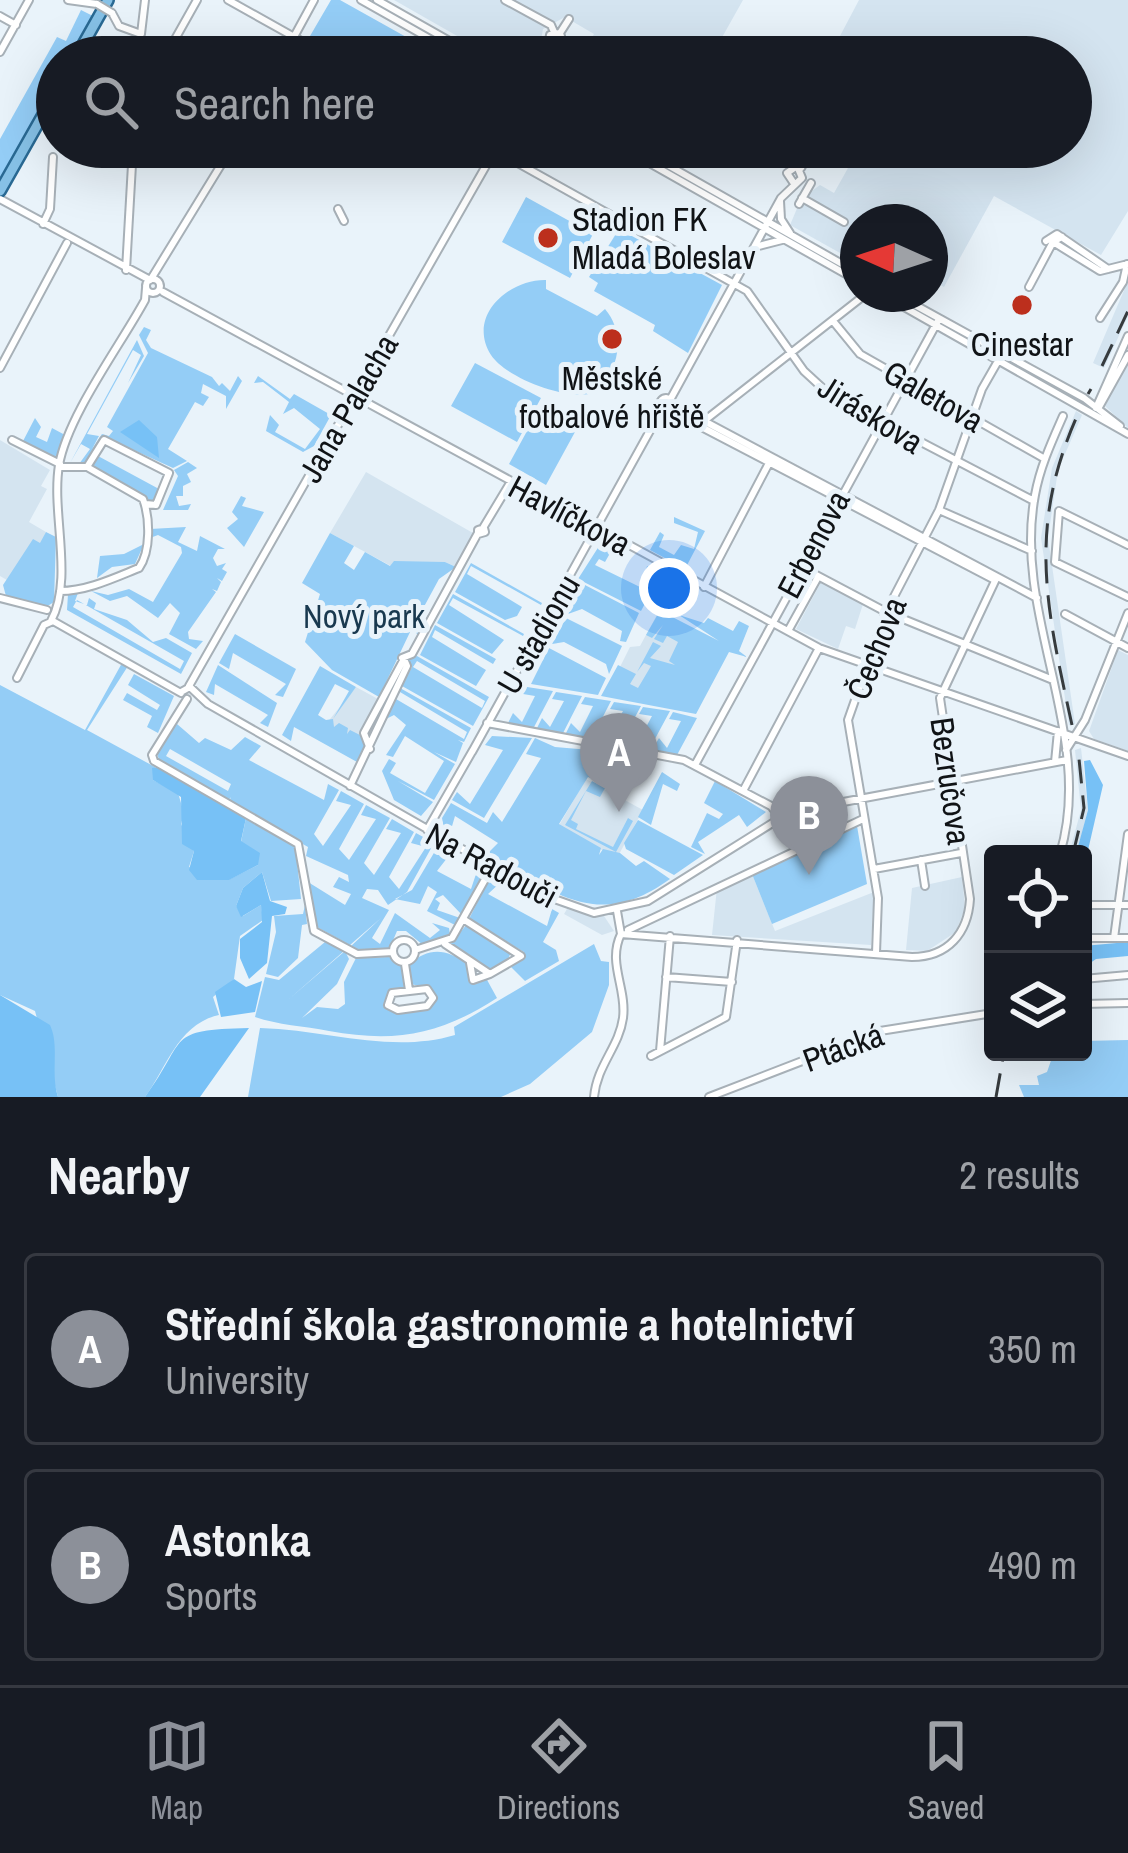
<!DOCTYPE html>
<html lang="en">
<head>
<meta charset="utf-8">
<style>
  :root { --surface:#171b24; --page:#20242c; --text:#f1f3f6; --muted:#9ea1a6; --line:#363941; --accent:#8c9099 }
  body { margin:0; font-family:"Archivo Narrow",sans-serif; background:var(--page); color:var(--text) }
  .controls { position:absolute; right:36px; bottom:36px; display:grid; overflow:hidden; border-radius:12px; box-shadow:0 12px 48px #0002 }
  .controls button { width:108px; height:108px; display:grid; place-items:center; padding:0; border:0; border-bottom:3px solid var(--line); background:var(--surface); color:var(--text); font:60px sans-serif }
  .compass { position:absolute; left:840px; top:204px; width:108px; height:108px; border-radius:50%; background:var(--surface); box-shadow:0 12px 48px #0002; rotate:273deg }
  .you { position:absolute; left:669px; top:588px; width:42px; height:42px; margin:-30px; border:9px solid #fff; border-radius:50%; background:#1a73e8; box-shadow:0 0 0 18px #1a73e833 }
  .badge { display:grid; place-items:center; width:78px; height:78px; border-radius:50%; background:var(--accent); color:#fff; font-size:39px; font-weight:700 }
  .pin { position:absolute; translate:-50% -99px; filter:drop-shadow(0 3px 6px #0008) }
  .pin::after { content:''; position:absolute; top:63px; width:42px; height:36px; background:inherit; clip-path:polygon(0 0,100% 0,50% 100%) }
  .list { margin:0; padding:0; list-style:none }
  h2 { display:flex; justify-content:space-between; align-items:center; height:156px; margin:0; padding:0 48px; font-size:51px }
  h2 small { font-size:39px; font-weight:400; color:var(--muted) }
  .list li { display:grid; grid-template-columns:78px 1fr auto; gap:36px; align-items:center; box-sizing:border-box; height:192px; margin:0 24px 24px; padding:0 24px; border:3px solid var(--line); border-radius:12px }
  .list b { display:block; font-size:45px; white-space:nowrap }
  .list p { margin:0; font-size:39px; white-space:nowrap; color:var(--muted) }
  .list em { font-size:39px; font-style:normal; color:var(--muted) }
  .icon { flex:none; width:66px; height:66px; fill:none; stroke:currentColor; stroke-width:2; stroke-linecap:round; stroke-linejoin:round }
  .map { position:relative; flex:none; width:1128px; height:1097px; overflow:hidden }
  .search { position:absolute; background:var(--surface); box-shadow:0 12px 48px #0002; left:36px; right:36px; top:36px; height:132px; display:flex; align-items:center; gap:30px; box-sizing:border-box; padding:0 42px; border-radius:66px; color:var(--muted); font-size:45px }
  .sheet { height:588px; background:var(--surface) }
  nav { display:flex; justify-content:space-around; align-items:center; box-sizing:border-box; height:168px; border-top:3px solid var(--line); background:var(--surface); font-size:33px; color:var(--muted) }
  nav a { display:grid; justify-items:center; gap:6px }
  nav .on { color:var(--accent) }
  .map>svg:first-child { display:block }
</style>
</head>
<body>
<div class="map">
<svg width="1128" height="1097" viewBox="0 0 1128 1097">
  <rect width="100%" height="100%" fill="#e9f3fa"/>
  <!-- built -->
  <path fill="#d4e4f0" d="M394,0H743L711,57H581L594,34L565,17L543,29L538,57H494Z
    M859,0H1128V211L1101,255L994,196L944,287L930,279V222H858V263L790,225L801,199L820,185L834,193L857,152L850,147H1071V57H824L831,53Z
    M1128,281V316L1104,368L1093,363Z
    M1128,361V428L1105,406Z
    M1076,411L1082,415L1058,470L1048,538L1075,724L1069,725L1041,538L1052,468Z
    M0,440L50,470L41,486L47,489L29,522L46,532L28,592L0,576Z
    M366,472L473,533L456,567L445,562L391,566L330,533Z
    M821,582L863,604L855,629L846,626L838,649L796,629Z
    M658,613L695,633L659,701L607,693L630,647L640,646Z
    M1118,650L1128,655V751L1094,739L1089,731Z
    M356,687L378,699L363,745L326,724Z
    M1081,748L1088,810L1078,849L1069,854L1081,810L1075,750Z
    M586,779L643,810L617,858L558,827Z
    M752,874L775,931L874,892L871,945L712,935L717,888Z
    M962,877L965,908L956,932L927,951L906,950L912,888Z
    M567,909L604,916L614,931L602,935L564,914Z"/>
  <!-- green -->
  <path fill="#94cdf6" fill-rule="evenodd" d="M331,0H340L442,57H347L310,36Z
    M81,10L93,16L70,57H57V81L0,183V139L57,37L66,41Z
    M526,197L593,234L570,278L502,242Z
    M619,229L722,285L688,353L653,331L655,325L594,291L598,283L589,277Z
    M546,280V289L597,316L605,309C627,335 619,373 593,393C567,401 506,378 491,355C466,315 510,279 546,280Z
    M144,327L151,330L146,340L151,348L212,377L219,386L222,383L230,391L238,376L242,381L226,409V396L203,384L201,393L209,397L203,406L195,402L168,449L187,461L173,468L105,437L85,465L79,464L90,449L81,444L70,463L137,340L144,356L128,383L141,355L133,350L87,434L99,436L92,449L102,434L109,436L113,431L107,427L148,353L139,335Z
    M475,363L541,398L517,442L451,406Z
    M258,376L290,399L294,394L331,415L314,446L303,452L266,431L270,415L279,425L275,432L305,449L320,429L294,408L283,414L289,402L263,382L254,383Z
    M544,400L581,421L546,485L509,464Z
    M35,418L41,427L36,437L47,442L52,428L65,435L55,460L22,443Z
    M98,456L159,489L152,502L91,467Z
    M188,462L197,468L187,474L191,482L183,486V496H176L179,506L191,504L188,510H163L178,476L174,470Z
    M241,496L246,498L242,506L264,512L244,547L227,528L238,519L232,512Z
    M674,517L705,531L685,569L650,550L660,532L664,535L659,547L674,555L681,545L694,549L698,532L674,523Z
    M186,527L178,542L197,551L200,536L225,549H218L213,558L217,566L226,563L222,569L227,572L222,581L217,578L221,582L217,591L212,589L216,592L188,632L189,639L203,641L196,649L169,634L180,613L170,603L158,618L127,596L110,601L91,591L108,595L129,589L153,602L182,553L181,547L158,535L150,538V529Z
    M46,532L56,537L54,602L46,607L6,596L3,585L33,539L40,543Z
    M330,533L354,546L344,563L354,570L365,552L390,566L394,561L445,562L456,567L439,579L413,627L421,634V636L411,630L379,697L332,670L305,642L320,594L302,583Z
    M601,543L613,548L605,562L599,559L595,565L642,588L647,566L661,573L641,611L578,579Z
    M144,544L135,564L112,567L97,578L100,556L124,554Z
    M471,563L542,603L541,605L471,566L467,574L522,607L517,616L505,620L455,592Z
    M583,584L639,613L626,642L620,641L622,631L582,609L568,614Z
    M78,593L75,601L87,605L89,598L96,603L94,609L127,620L153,642L166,638L192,653L181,674L67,610L68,594ZM77,600L184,661L180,669L73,607Z
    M453,594L524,634L523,636L453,598L449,605L504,640L492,654L437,623Z
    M649,605L719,641L679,615L704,623L708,618L733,631L739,621L749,626L739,651L747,657L729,652L696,714L601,696L618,665L636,674L630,684L638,688L651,666L644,663L637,672L653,642L661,646L650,658L675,665L669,661L678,642L667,636L663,643L654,639L663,625L652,638L646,635L658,614Z
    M566,618L622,646L609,674L606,664L564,642L552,644Z
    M435,625L496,659L493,664L435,630L432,637L486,670L476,686L420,655Z
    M235,634L296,669L283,697L275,695L286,684L233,653L229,669L219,663Z
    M549,648L606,678L598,695L531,684Z
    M417,656L489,697L473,726L402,686L412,667L407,659ZM417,661L485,701L482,708L413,667Z
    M122,663L128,666L87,730L155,767L153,780L178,793L184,813L181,824L194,851L189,867L228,880L258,865L241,842L246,818L295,843L301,899L271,901L262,872L243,888L236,906L243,916L261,905L263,920L240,936L234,979L213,997L219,1015C178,1024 167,1067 145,1097H58L35,1011L0,995V685L85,730Z
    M218,665L277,703L268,727L260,723L268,715L215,684L214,695L206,692Z
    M320,666L356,687L333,719L334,727L339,723L348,728L347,734L350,730L362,736L365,747L357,762L294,727L291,741L282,735ZM335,684L349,691L333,719L326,720L318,715Z
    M134,674L174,696L158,733L147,727L152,716L123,700L127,693L157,710L160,705L128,685Z
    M527,687L553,691L533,729L507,725L513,713L522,722L535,696L523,694Z
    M400,688L471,728L464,742L458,740L463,743L456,762L434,752L455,764L434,800L398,781L433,802L421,816L394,800L382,771L389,759L396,763L390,773L425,793L444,761L405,736L393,757L386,755L406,725L394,715L384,720ZM400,692L467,732L464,739L396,699Z
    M556,692L582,696L562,735L536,730L542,718L550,727L564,701L552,699Z
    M585,697L611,701L591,740L565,735L571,723L580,732L593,706L581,704Z
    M614,702L641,706L620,745L594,740L600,728L609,737L623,711L610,709Z
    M643,707L670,711L649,750L623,745L630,733L638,742L652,716L639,714Z
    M673,712L697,718L677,755L652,750L659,738L667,748L681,721L669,719Z
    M177,724L199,743L205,738L231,750L245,737L261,746L249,760L324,800L328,784L339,790L314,834L323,846L351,805L336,801L341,791L364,804L339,849L349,860L376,819L361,815L366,805L390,818L364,863L374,875L401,833L386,829L392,819L414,832L389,877L399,889L426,847L411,843L416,833L434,843L407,892L388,905L378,890L367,889L362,898L389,910L372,938L380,944L395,913L430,938L440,930L432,923L449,928L450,935L423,945L406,931H397L389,950L359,953L350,947L381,918L350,945L317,927L308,882L345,905L351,894L333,887L339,877L349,882L348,875L306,856L308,847L229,802L231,797L228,801L160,763L157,753ZM170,749L231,784L228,791L166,756Z
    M492,736L532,738L484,818L452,800L457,792L470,804L503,750L485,745Z
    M535,738L555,747L614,752L612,765L590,755L587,762L608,773L602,783L588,777L559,824L601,848L599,855L603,849L620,853L636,866L644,861L670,879C597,932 555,892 487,854L498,843L455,816L450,833L444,829L442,818L451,803L487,823L493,812L502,822L541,758L526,754Z
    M662,772L680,784L677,791L663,784L651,825L638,817Z
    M592,781L605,788L600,797L586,791L571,820L578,824L576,829L613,847L628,818L633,821L616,852L565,825Z
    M715,781L766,812L747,827L739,815L698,842L705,854L691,847L707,813L719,819L723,814L704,803Z
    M638,820L703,855L674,875L626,849L624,843Z
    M857,826L867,884L772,924L752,874Z
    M438,846L451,853L437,871L471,889L478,868L485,872L462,915L443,895L435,899L440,903L437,910L460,918L455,925L427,911L437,892L428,886L420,904L395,899L412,890Z
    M491,875L502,881L488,894L547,926L552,909L559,913L543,942L556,950L559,961L525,981L509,965L524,952L469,919Z
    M305,905L307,924L302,925L298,958L278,977L266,974L276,932L274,916L303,914Z
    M467,924L511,952L507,962L487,970L450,945Z
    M325,942L344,951L289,999L345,951L349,959L337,984L302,1018L317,1007L338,1009L345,1004L344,982L356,958L389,957L403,965L405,986L386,1000L394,1012L433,1004L431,988L410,984L408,965C429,947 445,948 468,964L469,982L486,978L497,998C440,1035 395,1043 329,1031C304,1026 278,1025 255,1017L265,977L279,980Z
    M594,944L601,961L609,962V985L592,1032L530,1084L501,1097H248L260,1028C329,1030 391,1054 455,1035L454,1027Z
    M1128,1040V1097H1024L1019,1085H1039L1037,1076L1047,1072L1054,1052H1083V1041Z"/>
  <!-- forest -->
  <path fill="#77c1f6" d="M139,420L157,437L159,458L120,432Z
    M1090,760L1103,785L1083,872V854H1076L1088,810L1084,761Z
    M158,767L246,818L241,841L260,853L258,865L229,880H197L189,870L194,851L182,844L181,797L153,780L152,768Z
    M262,872L270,901L287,907L285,914L272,916L267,963L249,979L240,958V939L262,922L261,905L241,917L236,906L243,888Z
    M1128,942V956L1096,959L1083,968V946Z
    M234,979L246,987L262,981L255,1012L221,1017L215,992Z
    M0,995L50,1025C60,1047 50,1072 58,1097H0Z
    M249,1028L200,1097H145C189,1037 164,1030 249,1028Z"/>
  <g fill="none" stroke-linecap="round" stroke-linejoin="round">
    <!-- minor casing -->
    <g stroke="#a7b0b7" stroke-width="10">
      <path id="minor" d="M68,0L97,4
        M228,0L330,57
        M361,0L462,57
        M377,0L478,57
        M505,0L551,25L554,32
        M112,13L119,26L141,34L145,0
        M0,16L16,25
        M560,33L569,19
        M0,52L29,0
        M165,57L197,0
        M283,57L314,0
        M546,57L550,35L560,33L563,43L552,45
        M489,147L747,291L804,371L829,394L1034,501
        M621,147L858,281
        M636,147L858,273
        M797,166L804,147
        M801,168L810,152
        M802,198L844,222
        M0,199L150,280
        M780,201L781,219L790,233
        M799,204L811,183
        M338,209L344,221
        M43,224L50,209L53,157
        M1046,241L1057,234L1108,269
        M1053,242L1100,271L1128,264
        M755,247L782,240
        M126,270L133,147
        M151,279L232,147
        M146 286a7 7 0 1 1 14 0a7 7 0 1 1-14 0Z
        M1029,287L1053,242L1062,237
        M163,292L819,648L1128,756
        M881,294L1128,434
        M895,294L1084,398L1120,426
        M1100,318L1123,282L1127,264
        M833,321L860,354L1045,459
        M0,368L67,243
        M660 404a6 6 0 1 1 12 0a6 6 0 1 1-12 0Z
        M670,400L781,198L802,178L797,166L787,173L793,182
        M672,404L1037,598
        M1099,407L1128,355
        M1096,408L1128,336
        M669,410L993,579
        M704,421L866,294
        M12,440L60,464
        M59,467H87L143,499C150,518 151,551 139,568C114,578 87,591 60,591
        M87,467L104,440L169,473L156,505L146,504
        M939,510L1032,551
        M483,528L510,483
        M484,528L485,532L478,534V530Z
        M1128,545L1059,511L1055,562L1128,597
        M801,567L886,612L1053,680
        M704,587L769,463
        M0,598L47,610
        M1065,614L1128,648
        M51,621C74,578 51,514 59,465C68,415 120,346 145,300L146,288
        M788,631L818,577
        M402,658L412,654L478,533
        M17,678L44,625L53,621L181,693
        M189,686L495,150
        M181,692L190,687L208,704L543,895L594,913L648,901L790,812L1067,760
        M187,699L152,755L154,761L298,844L314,931L357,954L393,952
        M487,723L684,760L771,806L780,817
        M1066,750L1085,720L1128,613
        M472,752L662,409
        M1055,762L1058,731
        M695,765L939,319
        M350,786L407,666L404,659L364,733L370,749
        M743,791L819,648
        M427,830L473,750
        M1060,854C1096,735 1012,616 1035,495C1040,467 1052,441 1063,416
        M921,860L925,886
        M874,869L961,853
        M1090,905H1128
        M617,911L621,934
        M628,930L863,819
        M621,934L912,957C948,957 968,933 970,899L940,698L996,579
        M1083,938H1128
        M1114,938L1128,834
        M393 951a11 11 0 1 1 22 0a11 11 0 1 1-22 0Z
        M445,944L490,974L521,956L463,919
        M415,950L452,938L492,867
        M876,953L878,898L848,720L886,612L939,510L982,389L998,361
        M470,963L473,980L490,974
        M405,964L409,990
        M666,977L732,982
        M1083,979L1128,975
        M427,989L433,998L427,1006L398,1010L388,1005L392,993Z
        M1083,1004L1128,1003
        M660,1051L670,936
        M651,1056L726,1017L737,940
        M594,1097C597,1065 619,1047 623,1018C627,988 607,963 621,934
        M709,1097L880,1031L993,1013"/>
    </g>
    <!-- major casing -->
    <g stroke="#296993" stroke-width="14">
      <path id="major" d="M76,57L108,0
        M0,191L57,90"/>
    </g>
    <!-- minor -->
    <use href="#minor" stroke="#fff" stroke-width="6"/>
    <!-- major -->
    <use href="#major" stroke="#86c1e6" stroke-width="9"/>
    <!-- rail -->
    <path stroke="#363b3e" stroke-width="3" stroke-dasharray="24 12" stroke-linecap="butt" d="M1102,366L1128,311
      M1088,394L1091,389
      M1072,725C1046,607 1027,527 1078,414
      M1073,854L1084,808L1078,749
      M996,1097L1004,1052"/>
    <!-- minor-bridge casing -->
    <g stroke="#a7b0b7" stroke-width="10" stroke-linecap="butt">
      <path id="minor-bridge" d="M97,4L112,13"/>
    </g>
    <!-- minor-bridge -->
    <use href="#minor-bridge" stroke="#fff" stroke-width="6"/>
  </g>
  <!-- markers -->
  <g fill="#bc2f1d" stroke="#e9f3fa" stroke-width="4.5">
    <circle cx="548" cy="238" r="12"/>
    <circle cx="1022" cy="305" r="12"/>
    <circle cx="612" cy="339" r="12"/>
  </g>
  <g text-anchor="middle" stroke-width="10" stroke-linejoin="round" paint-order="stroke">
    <!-- poi labels -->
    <g font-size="33" fill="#101316" stroke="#e9f3fa">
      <text x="572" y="231" text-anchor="start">Stadion FK<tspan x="572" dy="38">Mladá Boleslav</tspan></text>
      <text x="1022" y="356">Cinestar</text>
      <text x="612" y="390">Městské<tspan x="612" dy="38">fotbalové hřiště</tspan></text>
    </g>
    <!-- street labels -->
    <g font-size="33" fill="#101316" stroke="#e9f3fa">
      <text transform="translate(934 396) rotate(30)" y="12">Galetova</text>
      <text transform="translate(348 408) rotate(-60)" y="12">Jana Palacha</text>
      <text transform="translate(871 414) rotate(32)" y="12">Jiráskova</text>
      <text transform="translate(570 515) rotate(28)" y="12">Havlíčkova</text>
      <text transform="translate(813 544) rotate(-62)" y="12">Erbenova</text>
      <text transform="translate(538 634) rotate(-60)" y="12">U stadionu</text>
      <text transform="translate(876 648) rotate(-68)" y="12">Čechova</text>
      <text transform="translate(951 781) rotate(82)" y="12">Bezručova</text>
      <text transform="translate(492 865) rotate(28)" y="12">Na Radouči</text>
      <text transform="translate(843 1047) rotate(-20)" y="12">Ptácká</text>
    </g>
    <!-- park labels -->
    <g font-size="33" fill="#19394f" stroke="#e9f3fa">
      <text x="364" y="628">Nový park</text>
    </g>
  </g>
</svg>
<div class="controls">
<button><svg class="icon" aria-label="locate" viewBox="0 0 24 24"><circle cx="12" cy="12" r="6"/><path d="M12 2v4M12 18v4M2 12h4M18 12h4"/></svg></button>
<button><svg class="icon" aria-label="layers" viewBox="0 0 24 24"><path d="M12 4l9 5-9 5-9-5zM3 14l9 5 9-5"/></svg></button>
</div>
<svg class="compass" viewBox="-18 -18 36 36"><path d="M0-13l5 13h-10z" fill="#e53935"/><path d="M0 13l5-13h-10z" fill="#9ea1a6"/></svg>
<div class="you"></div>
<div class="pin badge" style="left:619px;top:812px">A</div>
<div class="pin badge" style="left:809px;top:875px">B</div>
<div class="search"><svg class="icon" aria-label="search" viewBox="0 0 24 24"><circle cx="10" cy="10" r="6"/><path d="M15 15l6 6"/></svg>Search here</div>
</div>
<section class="sheet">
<h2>Nearby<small>2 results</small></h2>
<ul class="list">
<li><span class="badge">A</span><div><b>Střední škola gastronomie a hotelnictví</b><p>University</p></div><em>350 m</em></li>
<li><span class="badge">B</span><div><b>Astonka</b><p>Sports</p></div><em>490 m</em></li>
</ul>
</section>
<nav>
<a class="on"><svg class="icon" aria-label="map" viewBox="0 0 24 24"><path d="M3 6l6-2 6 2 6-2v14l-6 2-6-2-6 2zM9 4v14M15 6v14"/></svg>Map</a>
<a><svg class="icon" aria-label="directions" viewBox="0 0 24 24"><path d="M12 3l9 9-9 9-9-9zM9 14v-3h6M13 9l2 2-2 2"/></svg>Directions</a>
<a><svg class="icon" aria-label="saved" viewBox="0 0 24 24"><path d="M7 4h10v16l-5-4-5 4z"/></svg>Saved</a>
</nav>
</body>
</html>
